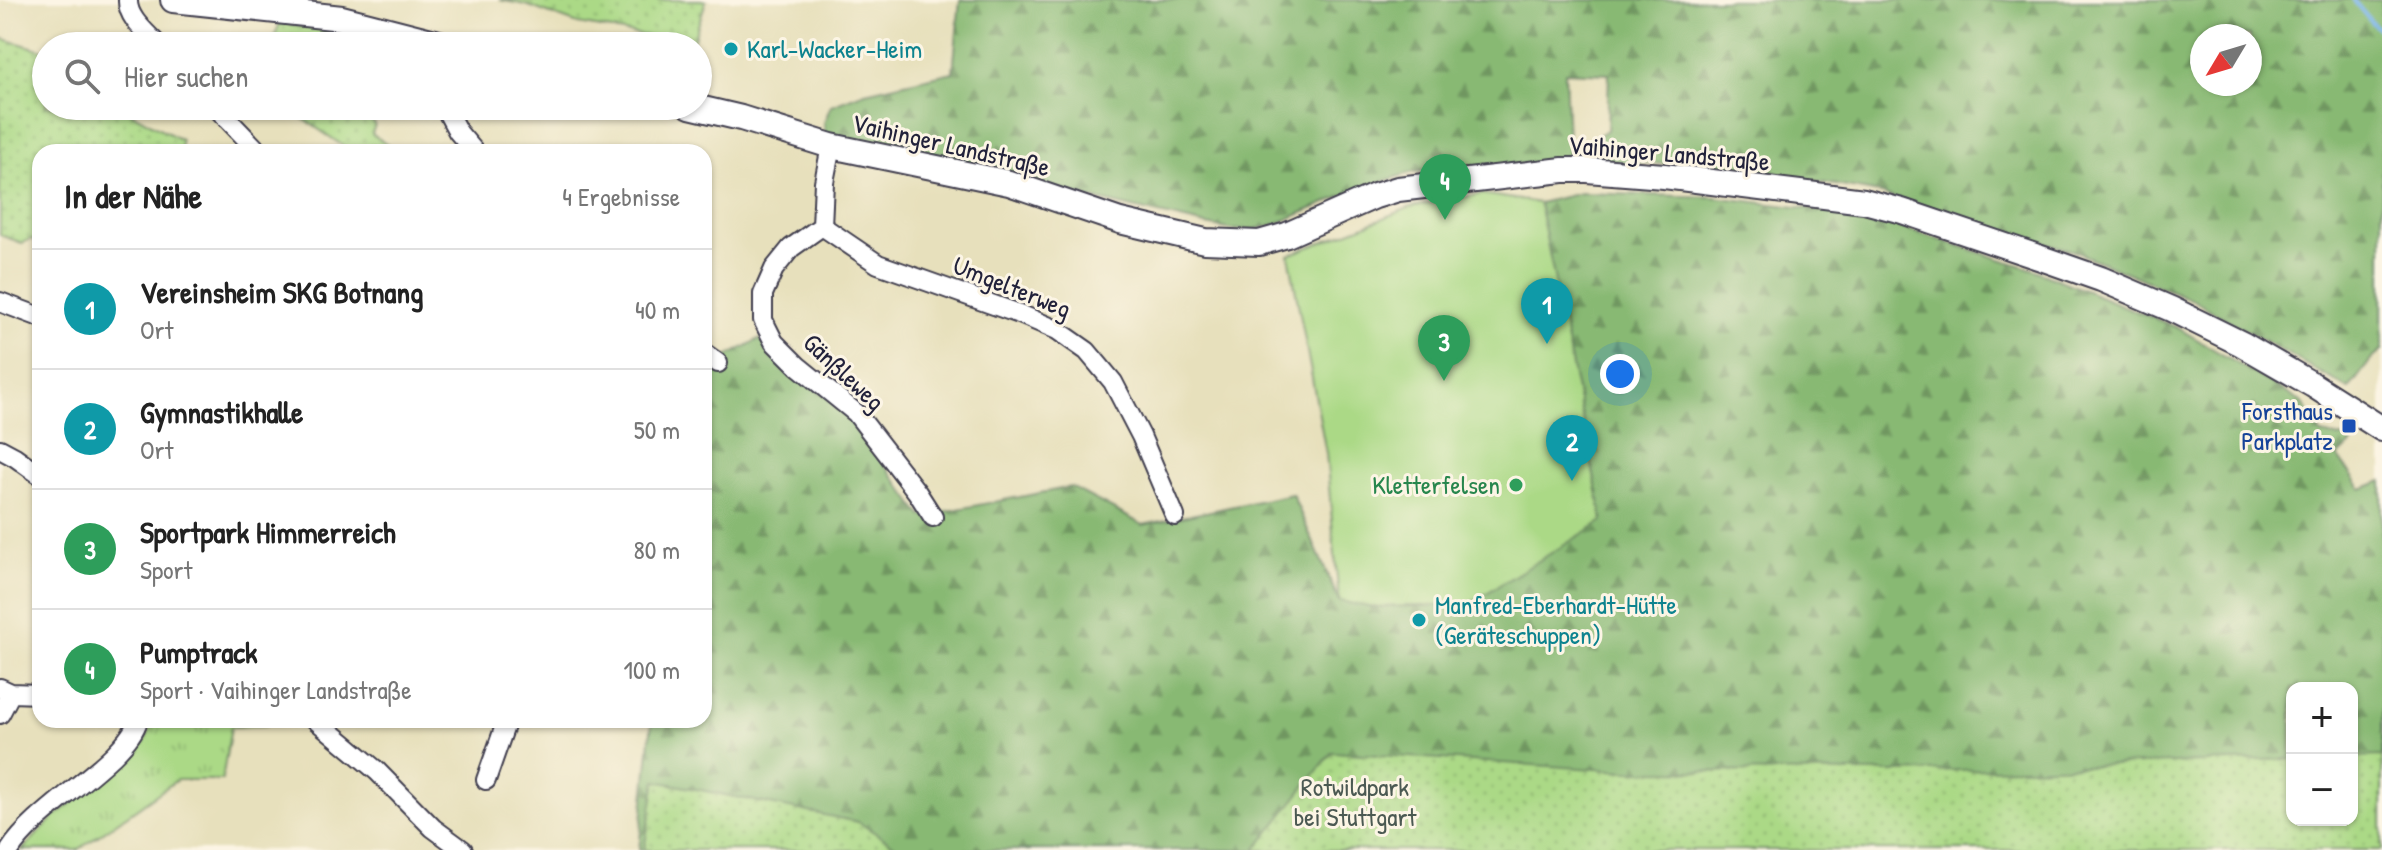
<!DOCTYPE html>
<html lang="de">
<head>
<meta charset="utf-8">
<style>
  :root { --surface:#fff; --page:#f2f2f2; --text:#222; --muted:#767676; --line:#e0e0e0; --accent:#1a73e8 }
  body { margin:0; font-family:"Patrick Hand",sans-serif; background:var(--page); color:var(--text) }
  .controls { position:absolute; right:24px; bottom:24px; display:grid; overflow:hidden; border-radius:16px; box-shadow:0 2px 6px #0004 }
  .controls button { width:72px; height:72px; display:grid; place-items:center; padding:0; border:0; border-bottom:2px solid var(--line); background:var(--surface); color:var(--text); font:40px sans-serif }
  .compass { position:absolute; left:2190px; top:24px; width:72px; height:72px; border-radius:50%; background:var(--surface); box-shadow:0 2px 6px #0004; rotate:232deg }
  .you { position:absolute; left:1620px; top:374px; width:28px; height:28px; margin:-20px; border:6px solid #fff; border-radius:50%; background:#1a73e8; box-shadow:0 0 0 12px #1a73e833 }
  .badge { display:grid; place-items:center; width:52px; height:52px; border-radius:50%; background:var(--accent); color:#fff; font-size:26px; font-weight:700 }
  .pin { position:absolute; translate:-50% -66px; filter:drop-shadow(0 2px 4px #0008) }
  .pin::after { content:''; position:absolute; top:42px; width:28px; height:24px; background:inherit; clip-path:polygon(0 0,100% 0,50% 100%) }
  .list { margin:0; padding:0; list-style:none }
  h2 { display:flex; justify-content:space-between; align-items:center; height:104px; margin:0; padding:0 32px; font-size:34px }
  h2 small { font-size:26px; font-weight:400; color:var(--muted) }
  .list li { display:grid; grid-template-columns:52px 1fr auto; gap:24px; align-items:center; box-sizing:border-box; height:120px; padding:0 32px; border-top:2px solid var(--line) }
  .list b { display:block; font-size:30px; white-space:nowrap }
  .list p { margin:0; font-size:26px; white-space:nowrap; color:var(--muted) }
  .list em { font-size:26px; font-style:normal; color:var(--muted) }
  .icon { flex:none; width:44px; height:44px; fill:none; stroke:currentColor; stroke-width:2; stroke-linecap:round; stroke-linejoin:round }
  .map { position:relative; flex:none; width:2382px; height:850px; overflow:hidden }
  .search { position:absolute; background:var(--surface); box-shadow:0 2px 6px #0004; left:32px; top:32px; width:680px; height:88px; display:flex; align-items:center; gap:20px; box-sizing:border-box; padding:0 28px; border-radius:44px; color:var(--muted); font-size:30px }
  .panel { position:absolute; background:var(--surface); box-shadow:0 2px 6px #0004; left:32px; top:144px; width:680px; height:584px; border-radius:24px }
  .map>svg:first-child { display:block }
</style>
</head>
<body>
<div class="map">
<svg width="2382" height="850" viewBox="0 0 2382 850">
  <defs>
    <pattern id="grass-tufts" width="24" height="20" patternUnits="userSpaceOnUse" patternTransform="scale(2)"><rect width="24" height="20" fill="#abd986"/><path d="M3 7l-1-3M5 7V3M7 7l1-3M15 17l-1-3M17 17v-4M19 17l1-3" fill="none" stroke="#93ba75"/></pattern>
    <pattern id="forest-firs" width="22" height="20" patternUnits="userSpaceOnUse" patternTransform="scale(2)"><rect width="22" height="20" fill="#88b973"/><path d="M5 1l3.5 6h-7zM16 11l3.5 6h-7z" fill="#6f9660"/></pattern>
    <pattern id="park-dots" width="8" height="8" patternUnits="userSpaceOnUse" patternTransform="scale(2)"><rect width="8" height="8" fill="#abd986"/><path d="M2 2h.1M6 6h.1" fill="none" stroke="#93ba75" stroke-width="1.8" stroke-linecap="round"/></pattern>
  </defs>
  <rect width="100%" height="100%" fill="#fcf5e5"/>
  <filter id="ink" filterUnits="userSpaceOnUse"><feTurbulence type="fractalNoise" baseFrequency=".0125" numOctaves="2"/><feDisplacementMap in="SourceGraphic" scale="16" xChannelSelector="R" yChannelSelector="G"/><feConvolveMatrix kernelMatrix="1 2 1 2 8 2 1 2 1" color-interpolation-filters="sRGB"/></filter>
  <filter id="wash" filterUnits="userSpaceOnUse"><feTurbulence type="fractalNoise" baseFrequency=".006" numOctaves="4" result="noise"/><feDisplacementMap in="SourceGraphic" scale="32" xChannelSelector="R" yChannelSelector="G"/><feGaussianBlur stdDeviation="1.8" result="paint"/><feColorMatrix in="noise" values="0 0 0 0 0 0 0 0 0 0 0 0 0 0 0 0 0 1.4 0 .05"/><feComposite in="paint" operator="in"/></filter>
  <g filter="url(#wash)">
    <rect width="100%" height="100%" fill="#e7e0bc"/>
    <!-- grass -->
    <path fill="url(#grass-tufts)" stroke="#667e60" stroke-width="2" d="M154,720H303L307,723L231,727L222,780H177L78,850H22L54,817L118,767L144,743Z"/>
    <!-- forest -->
    <path fill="url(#forest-firs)" stroke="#556e57" stroke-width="2" fill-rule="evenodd" d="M960,0H2382V351L2372,359L2349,389L2191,299L2074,251L1874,192L1737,167L1597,161L1593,139L1607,130L1609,74L1565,72L1569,163L1522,164L1413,172L1359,189L1276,224L1256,229L1233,230L1206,225L825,136L824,123L831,105L865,92L953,72ZM2202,36H2250V84H2202Z
      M1580,193L1715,197L1862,215L2035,270L2178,328L2303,403L2321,434L2356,440L2338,457L2362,489L2382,481V850H639L652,720H704V479L714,364L759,339L850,416L922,516L1071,487L1143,525L1292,494L1339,601L1603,520L1539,203ZM2292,688H2352V820H2292Z"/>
    <!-- park -->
    <path fill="url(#park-dots)" stroke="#667e60" stroke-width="2" d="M499,0H701L706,1L692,44L578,24L526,5Z
      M280,23L335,31L327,46H270Z
      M0,38L46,51V106H119L181,140V152H40V242L31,239L22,243L0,235Z
      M290,106H349L363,114L375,124L372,134L399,152H352L289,109Z
      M1332,752L1626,771L1901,772L2292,759V820H2352V757L2382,756V850H1255Z
      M656,781L858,822L902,850H644Z"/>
    <!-- pitch -->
    <path fill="#abd986" stroke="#667e60" stroke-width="2" d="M1482,194L1539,203L1603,521L1467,605L1369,607L1339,601L1326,453L1289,255L1411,207Z"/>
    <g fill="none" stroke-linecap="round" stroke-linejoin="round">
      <!-- stream -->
      <path stroke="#7db6ed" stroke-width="4" d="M2353,0L2372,23L2382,31"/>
    </g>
  </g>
  <g filter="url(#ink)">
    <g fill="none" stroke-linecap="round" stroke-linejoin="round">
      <!-- street casing -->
      <g stroke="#403e4e" stroke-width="22">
        <path id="street" d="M128,0C127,18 147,33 159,46
          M215,106L259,152
          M444,106L458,132L475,152
          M822,226L878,264L1022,315L1057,330L1087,351L1113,382L1141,436L1175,516
          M822,226L791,248L774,269L763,294V320L774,342L798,366L856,413L917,492L933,517
          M822,226L824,182L831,146
          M0,302L40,317
          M704,353L718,363
          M0,449L15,457L40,475
          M0,688L11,693L40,694
          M0,714L11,693
          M316,720L377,771L433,828L463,850
          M486,780L507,720
          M10,850C37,807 127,760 138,720"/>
      </g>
      <!-- secondary casing -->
      <g stroke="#403e4e" stroke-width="28">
        <path id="secondary" d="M173,0L342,18L451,46
          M690,106L741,118L831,146L1009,183L1120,221L1205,241L1259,243L1287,235L1375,196L1398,189L1563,170H1587L1664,176L1864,201L1902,211L2041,258L2101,279L2171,309L2242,344L2313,385L2382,429"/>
      </g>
      <!-- street -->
      <use href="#street" stroke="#fff" stroke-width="18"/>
      <!-- secondary -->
      <use href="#secondary" stroke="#fff" stroke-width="24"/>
    </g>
  </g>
  <!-- markers -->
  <g fill="#0f9aa8" stroke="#fcf5e5" stroke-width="3">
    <circle cx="731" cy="49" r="8"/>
    <circle cx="1419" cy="620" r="8"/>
  </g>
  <rect fill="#1a4fb4" stroke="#fcf5e5" stroke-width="3" x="2341" y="418" width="16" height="16" rx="4"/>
  <circle fill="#2e9e5b" stroke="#fcf5e5" stroke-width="3" cx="1516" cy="485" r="8"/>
  <g text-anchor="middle" stroke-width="6" stroke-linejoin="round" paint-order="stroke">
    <!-- culture labels -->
    <g font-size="26" fill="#0d838f" stroke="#fcf5e5" text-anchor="start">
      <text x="747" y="58">Karl-Wacker-Heim</text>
      <text x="1435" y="614">Manfred-Eberhardt-Hütte<tspan x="1435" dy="30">(Geräteschuppen)</tspan></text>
    </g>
    <!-- street labels -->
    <g font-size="26" fill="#22223b" stroke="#fcf5e5">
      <text transform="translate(951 145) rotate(13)" y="9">Vaihinger Landstraße</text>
      <text transform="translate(1669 153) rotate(5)" y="9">Vaihinger Landstraße</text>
      <text transform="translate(1012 287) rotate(22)" y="9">Umgelterweg</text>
      <text transform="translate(844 372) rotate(43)" y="9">Gänßleweg</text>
    </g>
    <!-- transit labels -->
    <g font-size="26" fill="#164399" stroke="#fcf5e5" text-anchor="end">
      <text x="2333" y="420">Forsthaus<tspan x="2333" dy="30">Parkplatz</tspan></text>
    </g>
    <!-- leisure labels -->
    <g font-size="26" fill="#27864d" stroke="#fcf5e5" text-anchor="end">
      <text x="1500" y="494">Kletterfelsen</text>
    </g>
    <!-- park labels -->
    <g font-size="26" fill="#4b5952" stroke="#fcf5e5">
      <text x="1355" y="796">Rotwildpark<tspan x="1355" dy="30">bei Stuttgart</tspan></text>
    </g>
  </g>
</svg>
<div class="controls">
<button>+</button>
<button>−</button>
</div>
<svg class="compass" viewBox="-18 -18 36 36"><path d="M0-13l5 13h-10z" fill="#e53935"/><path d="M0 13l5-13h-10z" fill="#767676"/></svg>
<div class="you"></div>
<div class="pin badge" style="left:1547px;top:344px;background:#0f9aa8">1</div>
<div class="pin badge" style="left:1572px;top:481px;background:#0f9aa8">2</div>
<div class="pin badge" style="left:1444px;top:381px;background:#2e9e5b">3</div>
<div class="pin badge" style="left:1445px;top:220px;background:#2e9e5b">4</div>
<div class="search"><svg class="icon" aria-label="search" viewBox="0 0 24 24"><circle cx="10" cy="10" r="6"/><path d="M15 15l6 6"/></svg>Hier suchen</div>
<section class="panel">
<h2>In der Nähe<small>4 Ergebnisse</small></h2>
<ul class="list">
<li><span class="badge" style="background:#0f9aa8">1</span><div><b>Vereinsheim SKG Botnang</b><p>Ort</p></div><em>40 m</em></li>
<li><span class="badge" style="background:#0f9aa8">2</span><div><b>Gymnastikhalle</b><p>Ort</p></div><em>50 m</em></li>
<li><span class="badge" style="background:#2e9e5b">3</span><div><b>Sportpark Himmerreich</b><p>Sport</p></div><em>80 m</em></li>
<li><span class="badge" style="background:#2e9e5b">4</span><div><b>Pumptrack</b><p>Sport · Vaihinger Landstraße</p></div><em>100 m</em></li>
</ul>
</section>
</div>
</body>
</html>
